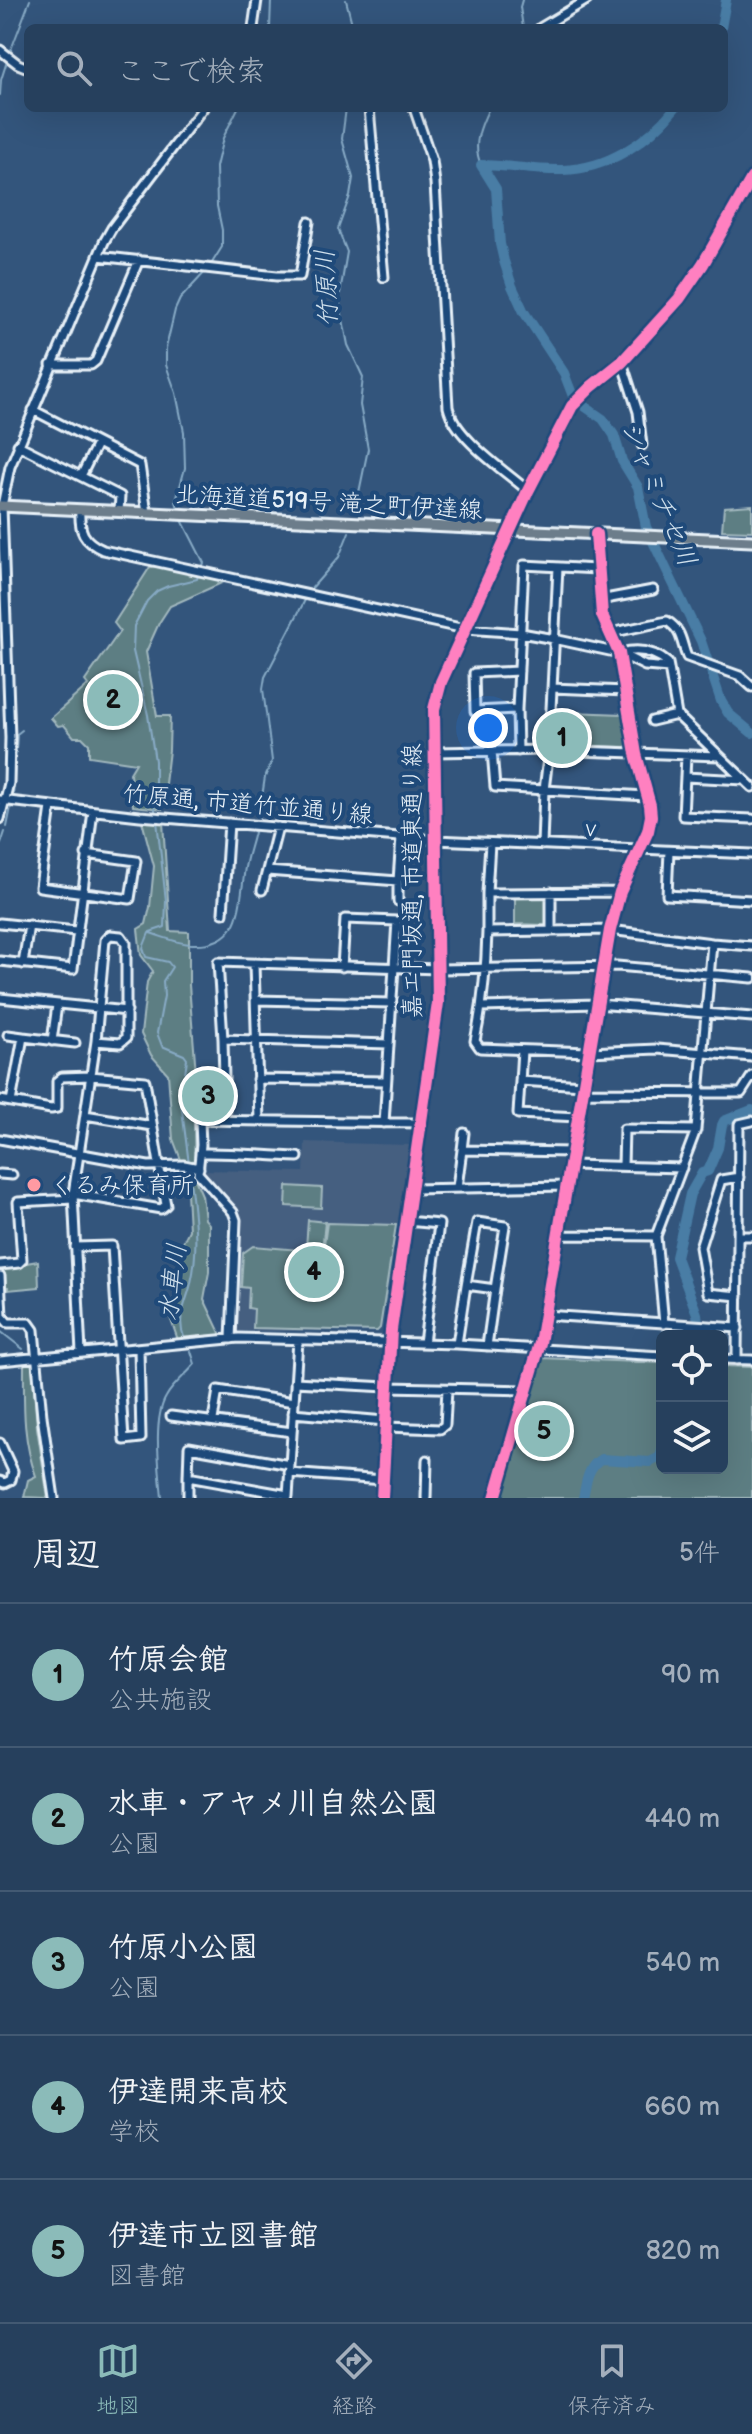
<!DOCTYPE html>
<html lang="ja">
<head>
<meta charset="utf-8">
<style>
  :root { --surface:#26405d; --page:#324b66; --text:#f1f3f6; --muted:#a4afbc; --line:#425972; --accent:#8bbbb9 }
  body { margin:0; font-family:"Balsamiq Sans","Klee One",sans-serif; background:var(--page); color:var(--text) }
  .controls { position:absolute; right:24px; bottom:24px; display:grid; overflow:hidden; border-radius:12px; box-shadow:0 8px 32px #0002 }
  .controls button { width:72px; height:72px; display:grid; place-items:center; padding:0; border:0; border-bottom:2px solid var(--line); background:var(--surface); color:var(--text); font:40px sans-serif }
  .you { position:absolute; left:488px; top:728px; width:28px; height:28px; margin:-20px; border:6px solid #fff; border-radius:50%; background:#1a73e8; box-shadow:0 0 0 12px #1a73e833 }
  .badge { display:grid; place-items:center; width:52px; height:52px; border-radius:50%; background:var(--accent); color:#111; font-size:26px; font-weight:700 }
  .pin { position:absolute; translate:-50% -50%; border:4px solid #fff; box-shadow:0 2px 8px #0006 }
  .list { margin:0; padding:0; list-style:none }
  h2 { display:flex; justify-content:space-between; align-items:center; height:104px; margin:0; padding:0 32px; font-size:34px }
  h2 small { font-size:26px; font-weight:400; color:var(--muted) }
  .list li { display:grid; grid-template-columns:52px 1fr auto; gap:24px; align-items:center; box-sizing:border-box; height:144px; padding:0 32px; border-top:2px solid var(--line) }
  .list b { display:block; font-size:30px; white-space:nowrap }
  .list p { margin:0; font-size:26px; white-space:nowrap; color:var(--muted) }
  .list em { font-size:26px; font-style:normal; color:var(--muted) }
  .icon { flex:none; width:44px; height:44px; fill:none; stroke:currentColor; stroke-width:2; stroke-linecap:round; stroke-linejoin:round }
  .map { position:relative; flex:none; width:752px; height:1498px; overflow:hidden }
  .search { position:absolute; background:var(--surface); box-shadow:0 8px 32px #0002; left:24px; right:24px; top:24px; height:88px; display:flex; align-items:center; gap:20px; box-sizing:border-box; padding:0 28px; border-radius:12px; color:var(--muted); font-size:30px }
  .sheet { height:824px; background:var(--surface) }
  nav { display:flex; justify-content:space-around; align-items:center; box-sizing:border-box; height:112px; border-top:2px solid var(--line); background:var(--surface); font-size:22px; color:var(--muted) }
  nav a { display:grid; justify-items:center; gap:4px }
  nav .on { color:var(--accent) }
  .map>svg:first-child { display:block }
</style>
</head>
<body>
<div class="map">
<svg width="752" height="1498" viewBox="0 0 752 1498">
  <rect width="100%" height="100%" fill="#33557c"/>
  <filter id="ink" filterUnits="userSpaceOnUse"><feTurbulence type="fractalNoise" baseFrequency=".0125" numOctaves="2"/><feDisplacementMap in="SourceGraphic" scale="16" xChannelSelector="R" yChannelSelector="G"/><feConvolveMatrix kernelMatrix="1 2 1 2 8 2 1 2 1" color-interpolation-filters="sRGB"/></filter>
  <g filter="url(#ink)">
    <!-- built -->
    <path fill="#445f80" d="M305,1142L410,1145L381,1328L377,1331H235L241,1216L205,1177L203,1170L304,1172Z"/>
    <!-- green -->
    <path fill="#5d7e83" stroke="#a2b8be" stroke-width="2" d="M752,505V531L722,530L724,507Z
      M163,566L226,581L170,606L159,623L146,652L157,716H170L169,750L162,809L133,806L130,773L136,763L89,756V744L82,737H74L64,725L58,726L51,718L88,685L85,681L120,631L114,623L150,567Z
      M571,712L623,714L628,745L625,747L570,745Z
      M142,821L163,822L170,931L189,932V985L196,1073L220,1074L221,1118L194,1119V1123L195,1179L202,1195L205,1219L209,1224V1272L204,1299L222,1337L178,1340L165,1303L179,1297L180,1248L189,1230L186,1173L173,1139L168,1074L151,1055L141,1034L147,982L153,971L141,955L138,929L146,924L150,907L154,866Z
      M515,897H545L548,899L549,923L545,925L515,924Z
      M287,1186L322,1188L321,1208L286,1206Z
      M308,1220L325,1222L322,1250L306,1248Z
      M327,1223L396,1225L380,1328L377,1331L253,1328L254,1309L248,1308L249,1288L241,1287L243,1253L253,1246L323,1252Z
      M38,1261L39,1287L8,1290V1287H3L2,1270L4,1267Z
      M542,1358L662,1363V1468H722V1366L752,1367V1498H500L539,1360Z
      M32,1363L37,1428L48,1498L24,1497L28,1480L36,1476C22,1439 24,1403 24,1364Z"/>
    <g fill="none" stroke-linecap="round" stroke-linejoin="round">
      <!-- stream -->
      <path stroke="#88abc6" stroke-width="2" d="M346,0L353,28
        M522,0L520,7L523,28
        M270,28L271,0
        M9,55L30,0
        M0,95L1,80L7,61
        M346,108L342,139L353,178L350,196L338,229L347,252L339,299L348,345L363,377L360,405L368,449L355,512
        M481,165C472,145 480,127 489,108
        M210,266L222,247V230L217,206L216,167L223,138L238,108
        M179,512L176,501L185,468L184,432L176,393L166,365V348L175,310L180,299L206,271
        M181,518L204,563L201,569
        M311,589L339,557L349,532
        M13,797L17,734L22,730
        M155,812V761L148,715L133,651L134,626L147,601L157,591L168,586L197,579L198,575
        M259,817L265,777L272,761L263,689L265,677L305,600
        M7,827L11,807
        M1,844L5,832
        M150,932L165,927L166,901L157,821
        M149,933L143,948L146,957L168,962L172,967L163,981L164,996L157,1033L162,1046L184,1055L187,1059L181,1102L189,1164
        M150,933C163,937 179,944 192,944C240,946 239,911 244,875C245,860 251,846 254,832
        M0,1331L23,1349
        M184,1337C176,1317 187,1302 191,1283C200,1245 193,1208 189,1171
        M33,1370L37,1414
        M38,1417L49,1494
        M162,1498C160,1472 152,1420 166,1397C173,1384 186,1375 195,1364L191,1351"/>
      <!-- river -->
      <path stroke="#487da5" stroke-width="10" d="M721,28L726,0
        M481,165L496,189L500,244L504,261L512,286L524,312L564,373L574,399L603,419L614,435L622,461L638,487L646,527L701,641L721,701L728,713L752,733
        M481,165C508,165 535,171 563,170C607,169 648,142 675,108
        M700,1336L697,1314L676,1257L690,1194L702,1173L708,1171L718,1148L722,1125L724,1121L752,1110
        M583,1498C586,1484 587,1467 601,1459L650,1462L660,1457L662,1450"/>
      <!-- minor casing -->
      <g stroke="#e8f1f8" stroke-width="13">
        <path id="minor" d="M253,28L257,0
          M540,28L587,0
          M0,50L18,64L28,68
          M369,108L384,277
          M414,108L432,161L435,183L448,407C455,438 504,470 528,491
          M98,256L277,276H300L309,222
          M622,362L638,412L642,445
          M51,365H91L96,361L139,260
          M33,410L140,465L147,513
          M18,445L120,496L119,512
          M81,476L97,444
          M80,510C79,531 83,541 103,550L465,629L521,633L554,639L619,653L645,666L669,668L677,715L752,787
          M600,600L653,590
          M610,633L667,621C683,631 681,643 687,657L740,676L752,687
          M621,653C639,648 654,651 668,663L669,668
          M552,688L626,691
          M517,709L475,711L474,673L519,671
          M652,721L677,715
          M492,751L495,787L646,796
          M518,751L517,709L524,565L597,569
          M434,752L549,750L719,756
          M686,756L683,816L752,819
          M685,777L745,780
          M0,800L140,816L436,840L752,854
          M51,807L40,887L130,899L136,861L86,854
          M0,819L9,783L10,738L2,506L10,467L104,242L112,228L203,108
          M490,843L487,893L620,892
          M542,845L544,790L549,750L558,567
          M669,851L667,895L752,900
          M267,871L398,881L401,837
          M262,890L278,827
          M551,892V931L610,930L712,943L752,946
          M398,901V881
          M223,913L229,823
          M0,923L76,931
          M551,931L487,932C486,969 483,1004 475,1041L480,1048L589,1052L657,1049L752,1057
          M487,932V893
          M0,961L73,969L93,811
          M23,964L29,925
          M254,964L259,1120
          M342,967L345,919L397,921L384,1123
          M0,998L127,1011
          M256,1000L391,1003
          M482,1007L597,1004L752,1017
          M8,1035L23,1037
          M223,1039L389,1044
          M52,1041L57,1005
          M522,1050L518,1114L578,1117
          M257,1079L386,1081
          M520,1081L583,1085
          M582,1092L741,1093L752,1076
          M0,1100L51,1109L57,1108V1081L62,1077L91,1076L145,1081L166,1205L161,1209L73,1194
          M11,1102L23,1037L75,1043
          M85,1115L152,1126
          M225,1120L223,1039L218,962L439,969L617,966L752,978
          M0,1139L148,1166L184,1165L199,1168
          M462,1150L464,1133
          M200,1153C233,1152 265,1156 298,1157
          M571,1165L682,1168
          M623,1166L624,1129L696,1130
          M0,1174L12,1175
          M457,1187L462,1150L572,1152
          M411,1189L567,1186
          M407,1221L439,1224L424,1343
          M559,1235L656,1236
          M738,1236H752
          M75,1247L112,1246L124,1440L141,1438L139,1348
          M0,1265L19,1263L22,1260L18,1202L73,1199
          M0,1276L2,1316L8,1323H29L34,1330L42,1416L54,1498
          M466,1285L477,1222L505,1226L495,1289
          M738,1296L708,1293L700,1247L721,1180L739,1177
          M545,1315L738,1328
          M664,1324L656,1236L696,1130L712,943
          M231,1339L236,1220L233,1212L198,1173L201,1145L200,1120L421,1123
          M457,1344L466,1285L495,1289L487,1346
          M81,1353L73,1194L96,1041L105,940L110,935L121,936L126,943V1038L120,1043L96,1041
          M722,1359L752,1360
          M737,1360L739,1124L752,1121
          M0,1361L239,1338L457,1344L662,1356
          M295,1382L387,1387L527,1390
          M293,1413L385,1421
          M171,1416L292,1432
          M213,1420L218,1390L294,1402
          M386,1427L440,1429L445,1425L447,1389
          M0,1443L13,1471L11,1480L5,1483L0,1481
          M289,1473L383,1480
          M288,1495L188,1477L189,1447L290,1465
          M288,1497L298,1340
          M188,1498V1477
          M382,1498L391,1330L438,1003L434,709L441,682L528,491L572,406L591,387L622,362L679,299L703,264L752,178
          M426,1498L427,1460
          M495,1498L540,1343L610,930L620,892L648,831L651,816L650,805L636,754L619,653L602,615L596,534"/>
      </g>
      <!-- major casing -->
      <g stroke="#e8f1f8" stroke-width="15">
        <path id="major" d="M0,506L752,541"/>
      </g>
      <!-- minor -->
      <use href="#minor" stroke="#1f4a7a" stroke-width="7"/>
      <!-- major -->
      <use href="#major" stroke="#6c7d8b" stroke-width="9"/>
      <!-- cycleway casing -->
      <g stroke="#1f4a7a" stroke-width="17">
        <path id="cycleway" d="M382,1498L391,1330L438,1003L434,709L441,682L528,491L572,406L591,387L622,362L679,299L703,264L752,178
          M495,1498L540,1343L610,930L620,892L648,831L651,816L650,805L636,754L619,653L602,615L596,534"/>
      </g>
      <!-- cycleway -->
      <use href="#cycleway" stroke="#ff80c0" stroke-width="12"/>
    </g>
  </g>
  <!-- markers -->
  <circle fill="#ff9aa2" stroke="#1f4a7a" stroke-width="3" cx="34" cy="1185" r="8"/>
  <g text-anchor="middle" stroke-width="8" stroke-linejoin="round" paint-order="stroke">
    <!-- street labels -->
    <g font-size="24" fill="#e8f1f8" stroke="#1f4a7a">
      <text transform="translate(329 502) rotate(3)" y="8">北海道道519号 滝之町伊達線</text>
      <text transform="translate(248 804) rotate(5)" y="8">竹原通, 市道竹並通り線</text>
      <text transform="translate(591 828) rotate(3)" y="8">ｖ</text>
      <text transform="translate(412 881) rotate(-90)" y="8">嘉エ門坂通, 市道東通り線</text>
    </g>
    <!-- poi labels -->
    <g font-size="24" fill="#e8f1f8" stroke="#1f4a7a" text-anchor="start">
      <text x="50" y="1193">くるみ保育所</text>
    </g>
    <!-- water labels -->
    <g font-size="26" font-style="italic" fill="#d0e0ec" stroke="#1f4a7a">
      <text transform="translate(326 288) rotate(-93)" y="9">竹原川</text>
      <text transform="translate(659 493) rotate(67)" y="9">シャミチセ川</text>
      <text transform="translate(172 1282) rotate(-83)" y="9">水車川</text>
    </g>
  </g>
</svg>
<div class="controls">
<button><svg class="icon" aria-label="locate" viewBox="0 0 24 24"><circle cx="12" cy="12" r="6"/><path d="M12 2v4M12 18v4M2 12h4M18 12h4"/></svg></button>
<button><svg class="icon" aria-label="layers" viewBox="0 0 24 24"><path d="M12 4l9 5-9 5-9-5zM3 14l9 5 9-5"/></svg></button>
</div>
<div class="you"></div>
<div class="pin badge" style="left:562px;top:738px">1</div>
<div class="pin badge" style="left:113px;top:700px">2</div>
<div class="pin badge" style="left:208px;top:1096px">3</div>
<div class="pin badge" style="left:314px;top:1272px">4</div>
<div class="pin badge" style="left:544px;top:1431px">5</div>
<div class="search"><svg class="icon" aria-label="search" viewBox="0 0 24 24"><circle cx="10" cy="10" r="6"/><path d="M15 15l6 6"/></svg>ここで検索</div>
</div>
<section class="sheet">
<h2>周辺<small>5件</small></h2>
<ul class="list">
<li><span class="badge">1</span><div><b>竹原会館</b><p>公共施設</p></div><em>90 m</em></li>
<li><span class="badge">2</span><div><b>水車・アヤメ川自然公園</b><p>公園</p></div><em>440 m</em></li>
<li><span class="badge">3</span><div><b>竹原小公園</b><p>公園</p></div><em>540 m</em></li>
<li><span class="badge">4</span><div><b>伊達開来高校</b><p>学校</p></div><em>660 m</em></li>
<li><span class="badge">5</span><div><b>伊達市立図書館</b><p>図書館</p></div><em>820 m</em></li>
</ul>
</section>
<nav>
<a class="on"><svg class="icon" aria-label="map" viewBox="0 0 24 24"><path d="M3 6l6-2 6 2 6-2v14l-6 2-6-2-6 2zM9 4v14M15 6v14"/></svg>地図</a>
<a><svg class="icon" aria-label="directions" viewBox="0 0 24 24"><path d="M12 3l9 9-9 9-9-9zM9 14v-3h6M13 9l2 2-2 2"/></svg>経路</a>
<a><svg class="icon" aria-label="saved" viewBox="0 0 24 24"><path d="M7 4h10v16l-5-4-5 4z"/></svg>保存済み</a>
</nav>
</body>
</html>
